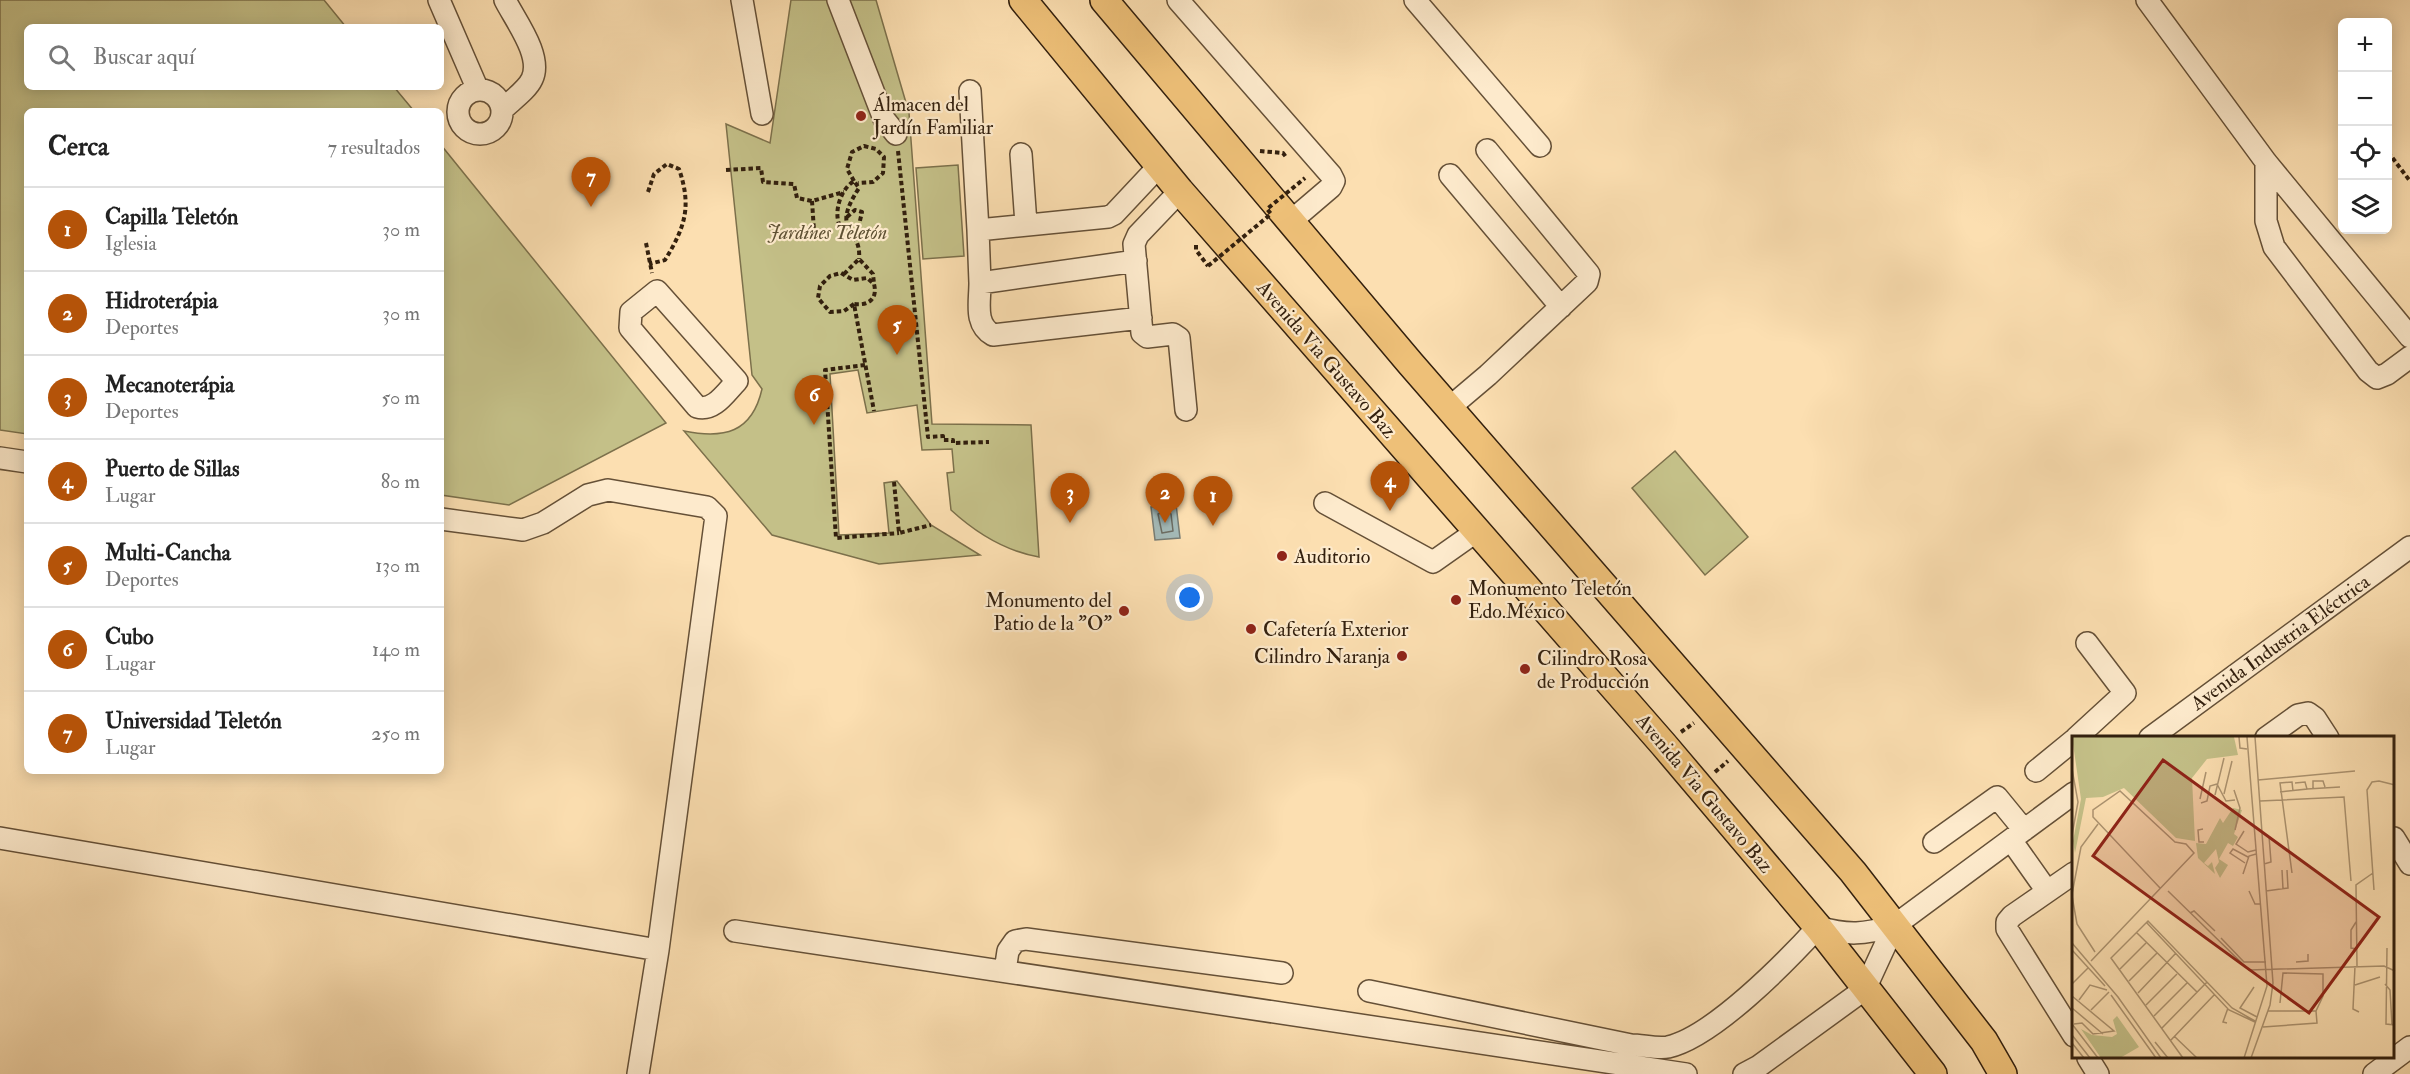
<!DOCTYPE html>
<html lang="es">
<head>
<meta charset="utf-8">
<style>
  :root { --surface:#fff; --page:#f6f6f6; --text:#222; --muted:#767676; --line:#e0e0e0; --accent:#b45309 }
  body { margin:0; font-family:"IM FELL Double Pica",serif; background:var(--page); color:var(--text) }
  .controls { position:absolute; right:18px; top:18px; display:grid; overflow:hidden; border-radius:9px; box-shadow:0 3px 15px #0003 }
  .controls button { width:54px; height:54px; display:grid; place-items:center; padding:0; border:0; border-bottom:2px solid var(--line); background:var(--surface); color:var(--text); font:30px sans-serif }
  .you { position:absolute; left:1190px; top:598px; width:21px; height:21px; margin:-15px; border:4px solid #fff; border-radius:50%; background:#1a73e8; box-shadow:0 0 0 9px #1a73e833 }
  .badge { display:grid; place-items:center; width:39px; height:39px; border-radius:50%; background:var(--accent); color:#fff; font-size:20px; font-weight:700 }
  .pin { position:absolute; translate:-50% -50px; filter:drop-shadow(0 2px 3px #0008) }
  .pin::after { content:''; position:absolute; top:32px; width:21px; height:18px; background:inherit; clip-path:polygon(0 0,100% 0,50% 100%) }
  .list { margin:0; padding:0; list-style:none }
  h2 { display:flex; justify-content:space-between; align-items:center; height:78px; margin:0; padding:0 24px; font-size:26px }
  h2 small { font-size:20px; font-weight:400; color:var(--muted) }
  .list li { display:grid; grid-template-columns:39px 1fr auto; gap:18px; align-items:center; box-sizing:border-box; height:84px; padding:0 24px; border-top:2px solid var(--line) }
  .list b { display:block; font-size:22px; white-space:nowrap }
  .list p { margin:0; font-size:20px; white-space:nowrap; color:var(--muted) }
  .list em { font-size:20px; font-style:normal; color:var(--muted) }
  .icon { flex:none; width:33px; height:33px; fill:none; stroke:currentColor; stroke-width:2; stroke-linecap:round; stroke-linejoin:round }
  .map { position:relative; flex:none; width:2410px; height:1074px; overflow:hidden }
  .search { position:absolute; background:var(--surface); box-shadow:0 3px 15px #0003; left:24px; top:24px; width:420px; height:66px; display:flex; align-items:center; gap:15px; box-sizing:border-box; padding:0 21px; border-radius:9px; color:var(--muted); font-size:22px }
  .panel { position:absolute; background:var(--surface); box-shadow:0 3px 15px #0003; left:24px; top:108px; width:420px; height:666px; border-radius:9px }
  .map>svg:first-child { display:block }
</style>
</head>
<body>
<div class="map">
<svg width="2410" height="1074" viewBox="0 0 2410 1074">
  <rect width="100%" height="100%" fill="#fcdfb1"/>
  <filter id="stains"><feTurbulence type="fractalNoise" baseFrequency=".00333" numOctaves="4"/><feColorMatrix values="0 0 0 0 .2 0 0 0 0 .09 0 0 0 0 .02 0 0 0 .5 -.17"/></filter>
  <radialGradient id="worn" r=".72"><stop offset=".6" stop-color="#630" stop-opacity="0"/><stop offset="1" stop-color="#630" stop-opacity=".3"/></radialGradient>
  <!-- green -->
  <path fill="#c4c088" stroke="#7c704b" stroke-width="1.5" d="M0,0H324L346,27H27V87H394L414,111H27V434L0,430Z
    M791,0H876L909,113L932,424L1031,425L1039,557C1005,551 975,532 951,510L947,473L954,472L952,449L922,450L917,405L867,413L858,370L830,374L839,535L889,533L884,483L897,481L931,525L980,555L879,564L772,535L684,431C724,439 752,433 762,389L752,375L726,124L770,143Z
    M441,145L666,423L509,505L441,495Z
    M958,165L964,256L923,259L916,168Z
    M1675,451L1748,537L1705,575L1632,488Z"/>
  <!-- water -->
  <path fill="#a4bab8" stroke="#777c74" stroke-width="1.5" d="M1176,504L1180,538L1155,540L1151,507Z"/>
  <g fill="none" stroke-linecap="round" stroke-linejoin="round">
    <!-- shore -->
    <path stroke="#6c6d63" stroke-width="1.5" d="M1168,511L1171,514L1173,531L1162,533L1158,514Z"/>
    <!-- minor casing -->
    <g stroke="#655037" stroke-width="24">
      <path id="minor" d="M439,0L478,90
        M742,0L762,114
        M838,0L884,119L896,134
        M1178,0L1331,175L1334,181L1331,187L1290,222
        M1415,0L1540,146
        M2147,0L2266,162L2410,337
        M458 112a22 22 0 1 1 44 0a22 22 0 1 1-44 0Z
        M970,91L978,230L1108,217L1114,214L1159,166
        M502,110C511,101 527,90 532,79C543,56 515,20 505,0
        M1021,154L1026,224
        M2266,162V221L2274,247L2368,371L2377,378L2387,374L2410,357
        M1450,175L1561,307
        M1180,191L1138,235L1134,244L1142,333L1147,337L1173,334L1179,338L1186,410
        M978,230L980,283
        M1136,261L980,283C980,303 974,324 993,335L1141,318
        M657,291L737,381C726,392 714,412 697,407L630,328L631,312Z
        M1449,408L1488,375L1587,282L1589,274L1487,150
        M0,458L27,462
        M1325,503L1433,562L1477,531
        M441,519L523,530L543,523L588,495L608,490L707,507L716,516L658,950L638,1074
        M2076,738L2125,693L2087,643
        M2150,738L2410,547
        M2266,738L2298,715L2308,713L2315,718L2328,738
        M2036,771L2074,740
        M0,838L658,950
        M2394,838L2410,864
        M2011,840L2047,891
        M1934,842L1997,797L2024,830
        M2074,873L2012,916L2007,922V929L2074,1036
        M735,931L1686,1074
        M1005,971L1008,951L1015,941L1026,939L1282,973
        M1369,991L1631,1045C1642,1045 1657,1049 1668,1047C1713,1037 1786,962 1818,927C1849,936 1864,934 1894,926L2074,793
        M2088,1058L2098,1074
        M1744,1074L1759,1066L1865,989L1894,926
        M2374,1074L2410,1047"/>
    </g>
    <!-- major casing -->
    <g stroke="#33200e" stroke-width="30">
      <path id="major" d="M1023,0L1180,191L1664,745L1818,927L1933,1074
        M1104,0L1410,363L1853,872L1984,1041L2003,1074"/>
    </g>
    <!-- path -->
    <path stroke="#33200e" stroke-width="4" stroke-dasharray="4.5 3" stroke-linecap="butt" d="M898,151L928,437L943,436V440H953V443L989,442
      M1260,151L1283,153L1286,157
      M2388,152L2410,181
      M726,170L761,168L763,182L794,184L797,198L812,201L844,192
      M854,181L847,169L852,152L864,146L876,149L884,157L883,173L873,182L858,183
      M648,192L654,174L667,164L679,169C692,207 685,227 665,260L649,264
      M812,201L814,231
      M847,217L855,210L862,212L859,225L852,235
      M847,229L839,224C834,210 841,189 854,181L859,188C829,234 862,226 859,259
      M646,243L652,273
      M1196,245V250L1208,266
      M844,274L859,259L873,274L874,284
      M854,304L844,311L830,312L818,298L820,286L830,276L841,273L853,280L867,278L874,284C878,299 868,306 854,304L874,411
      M865,365L825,370L836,538L899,533
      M894,482L899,533L931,525
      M1681,732L1694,723
      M1715,772L1728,761"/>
    <!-- minor -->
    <use href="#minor" stroke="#fdeacc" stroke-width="21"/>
    <!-- major -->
    <use href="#major" stroke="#eec078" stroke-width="27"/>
    <!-- path-bridge -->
    <path stroke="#33200e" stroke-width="4" stroke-dasharray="4.5 3" stroke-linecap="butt" d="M1208,266L1271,214L1267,209L1305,178"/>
  </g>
  <!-- markers -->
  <g fill="#8f2418" stroke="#fdeacc" stroke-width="2">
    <circle cx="861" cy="116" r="6"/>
    <circle cx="1282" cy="556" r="6"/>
    <circle cx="1456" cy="600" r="6"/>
    <circle cx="1124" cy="611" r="6"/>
    <circle cx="1251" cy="629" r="6"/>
    <circle cx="1402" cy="656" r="6"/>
    <circle cx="1525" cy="669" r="6"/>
  </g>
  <g text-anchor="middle" stroke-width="4.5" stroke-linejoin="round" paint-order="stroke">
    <!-- poi labels -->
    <g font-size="20" fill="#33200e" stroke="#fdeacc" text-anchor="start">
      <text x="873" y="111">Álmacen del<tspan x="873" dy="23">Jardín Familiar</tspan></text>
      <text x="1294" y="563">Auditorio</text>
      <text x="1468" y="595">Monumento Teletón<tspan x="1468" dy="23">Edo.México</tspan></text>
      <text x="1112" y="607" text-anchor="end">Monumento del<tspan x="1112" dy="23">Patio de la "O"</tspan></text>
      <text x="1263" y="636">Cafetería Exterior</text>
      <text x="1390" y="663" text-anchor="end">Cilindro Naranja</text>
      <text x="1537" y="665">Cilindro Rosa<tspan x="1537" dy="23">de Producción</tspan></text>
    </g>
    <!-- park labels -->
    <g font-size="20" font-style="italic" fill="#5e5033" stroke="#fdeacc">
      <text x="827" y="239">Jardínes Teletón</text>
    </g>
    <!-- street labels -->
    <g font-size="20" fill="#33200e" stroke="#fdeacc">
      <text transform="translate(1327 359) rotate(49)" y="7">Avenida Via Gustavo Baz</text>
      <text transform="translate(2280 642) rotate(-36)" y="7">Avenida Industria Eléctrica</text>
      <text transform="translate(1705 793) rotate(50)" y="7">Avenida Via Gustavo Baz</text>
    </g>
  </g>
  <!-- overview -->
  <g transform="translate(2072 736)">
    <rect width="322" height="322" fill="#fcdfb1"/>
    <path d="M0,1H162L166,19L135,23L120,42L123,105L104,102L52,52L31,61L14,62L3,117L1,105L9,63ZM161,72L170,74L162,98L166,101L161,110L156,107L147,123L156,129L148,142L143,132L147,126L144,113L132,127L136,130L140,126L143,138L126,122L124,107L134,108L148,82L151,87ZM45,280L67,311L48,322H29L9,293L20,299L40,301L45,298L41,284Z" fill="#c4c088"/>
    <path fill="none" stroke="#ac9370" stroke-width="1.5" d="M167,1L168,12L175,13M0,33L6,66L0,99M186,44L283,35M145,48L154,65L163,64M0,51V82M235,53L268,51M241,53V45H251L253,51M162,54L168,72L163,94M208,56L235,53L233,46L223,47M152,58L160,25M143,59L152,22M128,63L134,36M188,65L272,61L279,145M129,67L135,65L138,50L145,48M131,93L126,94L127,106H132M172,95L164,108L176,116L184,114M173,127L158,117L161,113L176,121M192,128L199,126L197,100M210,134L211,153M220,137L208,47L220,46L221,55M171,138L177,120L184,118M302,154L295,54L300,46L307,45L323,49M96,155L177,234L312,230L323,235M177,155L183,168H189M194,155L216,152L215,134M0,158L9,111L26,88M0,160L5,188L23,216M118,177L122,175L143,195M284,186L279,194V212L285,213M75,187L157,274L183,286M65,197L125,256M149,202L172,226H194M0,207L46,261L89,322M315,212L314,288L323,289M0,214L33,250M19,225L122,117L114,108L103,106L48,55L21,74V81L88,152M224,226L236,225V218M283,230L281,273L287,276M285,230L284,149L301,137M48,233L74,207M57,245L85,217M0,248L16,232M313,248L318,254L320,289M283,249L308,241M182,251L168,272L185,281M66,257L104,217M39,259L84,322M0,260L42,295L21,298L10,287L2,288M7,264L18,249L35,254M208,267L211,237L251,238V260L244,275M74,269L105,238M0,272L31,298M19,274L37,256M82,280L115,247M155,287L151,286L156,272M0,288L26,322M191,291L245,287L244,275H196M90,292L135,246M0,299L18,322M102,300L125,322M99,304L143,258M83,306L96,322M0,307L12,322M111,322L39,222L76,185L160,272L183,285M172,322L195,250L175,1M179,322L198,269L201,247L183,1"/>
    <path fill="#8f2418" fill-opacity="0.15" stroke="#8f2418" stroke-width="3" d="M91,24L307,181L237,277L21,120Z"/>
    <rect width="322" height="322" fill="none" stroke="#33200e" stroke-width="3"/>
  </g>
  <rect width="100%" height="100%" filter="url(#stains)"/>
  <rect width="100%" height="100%" fill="url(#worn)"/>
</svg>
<div class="controls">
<button>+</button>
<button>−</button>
<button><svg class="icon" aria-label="locate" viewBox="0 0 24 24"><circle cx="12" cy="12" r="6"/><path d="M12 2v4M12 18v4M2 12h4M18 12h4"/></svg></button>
<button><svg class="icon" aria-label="layers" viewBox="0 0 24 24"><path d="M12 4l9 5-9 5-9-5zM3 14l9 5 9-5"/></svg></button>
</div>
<div class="you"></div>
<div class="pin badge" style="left:1213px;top:526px">1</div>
<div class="pin badge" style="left:1165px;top:523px">2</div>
<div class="pin badge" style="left:1070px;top:523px">3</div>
<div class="pin badge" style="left:1390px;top:511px">4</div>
<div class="pin badge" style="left:897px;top:355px">5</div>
<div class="pin badge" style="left:814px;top:425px">6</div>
<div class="pin badge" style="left:591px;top:207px">7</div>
<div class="search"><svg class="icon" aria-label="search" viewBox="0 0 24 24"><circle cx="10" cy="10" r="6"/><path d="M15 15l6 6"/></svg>Buscar aquí</div>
<section class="panel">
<h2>Cerca<small>7 resultados</small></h2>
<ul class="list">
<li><span class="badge">1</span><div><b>Capilla Teletón</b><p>Iglesia</p></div><em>30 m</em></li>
<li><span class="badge">2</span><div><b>Hidroterápia</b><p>Deportes</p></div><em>30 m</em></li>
<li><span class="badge">3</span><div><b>Mecanoterápia</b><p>Deportes</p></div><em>50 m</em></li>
<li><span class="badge">4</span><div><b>Puerto de Sillas</b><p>Lugar</p></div><em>80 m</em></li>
<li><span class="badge">5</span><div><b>Multi-Cancha</b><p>Deportes</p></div><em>130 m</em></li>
<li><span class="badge">6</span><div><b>Cubo</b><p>Lugar</p></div><em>140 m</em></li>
<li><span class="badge">7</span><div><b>Universidad Teletón</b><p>Lugar</p></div><em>250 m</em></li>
</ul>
</section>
</div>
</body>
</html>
